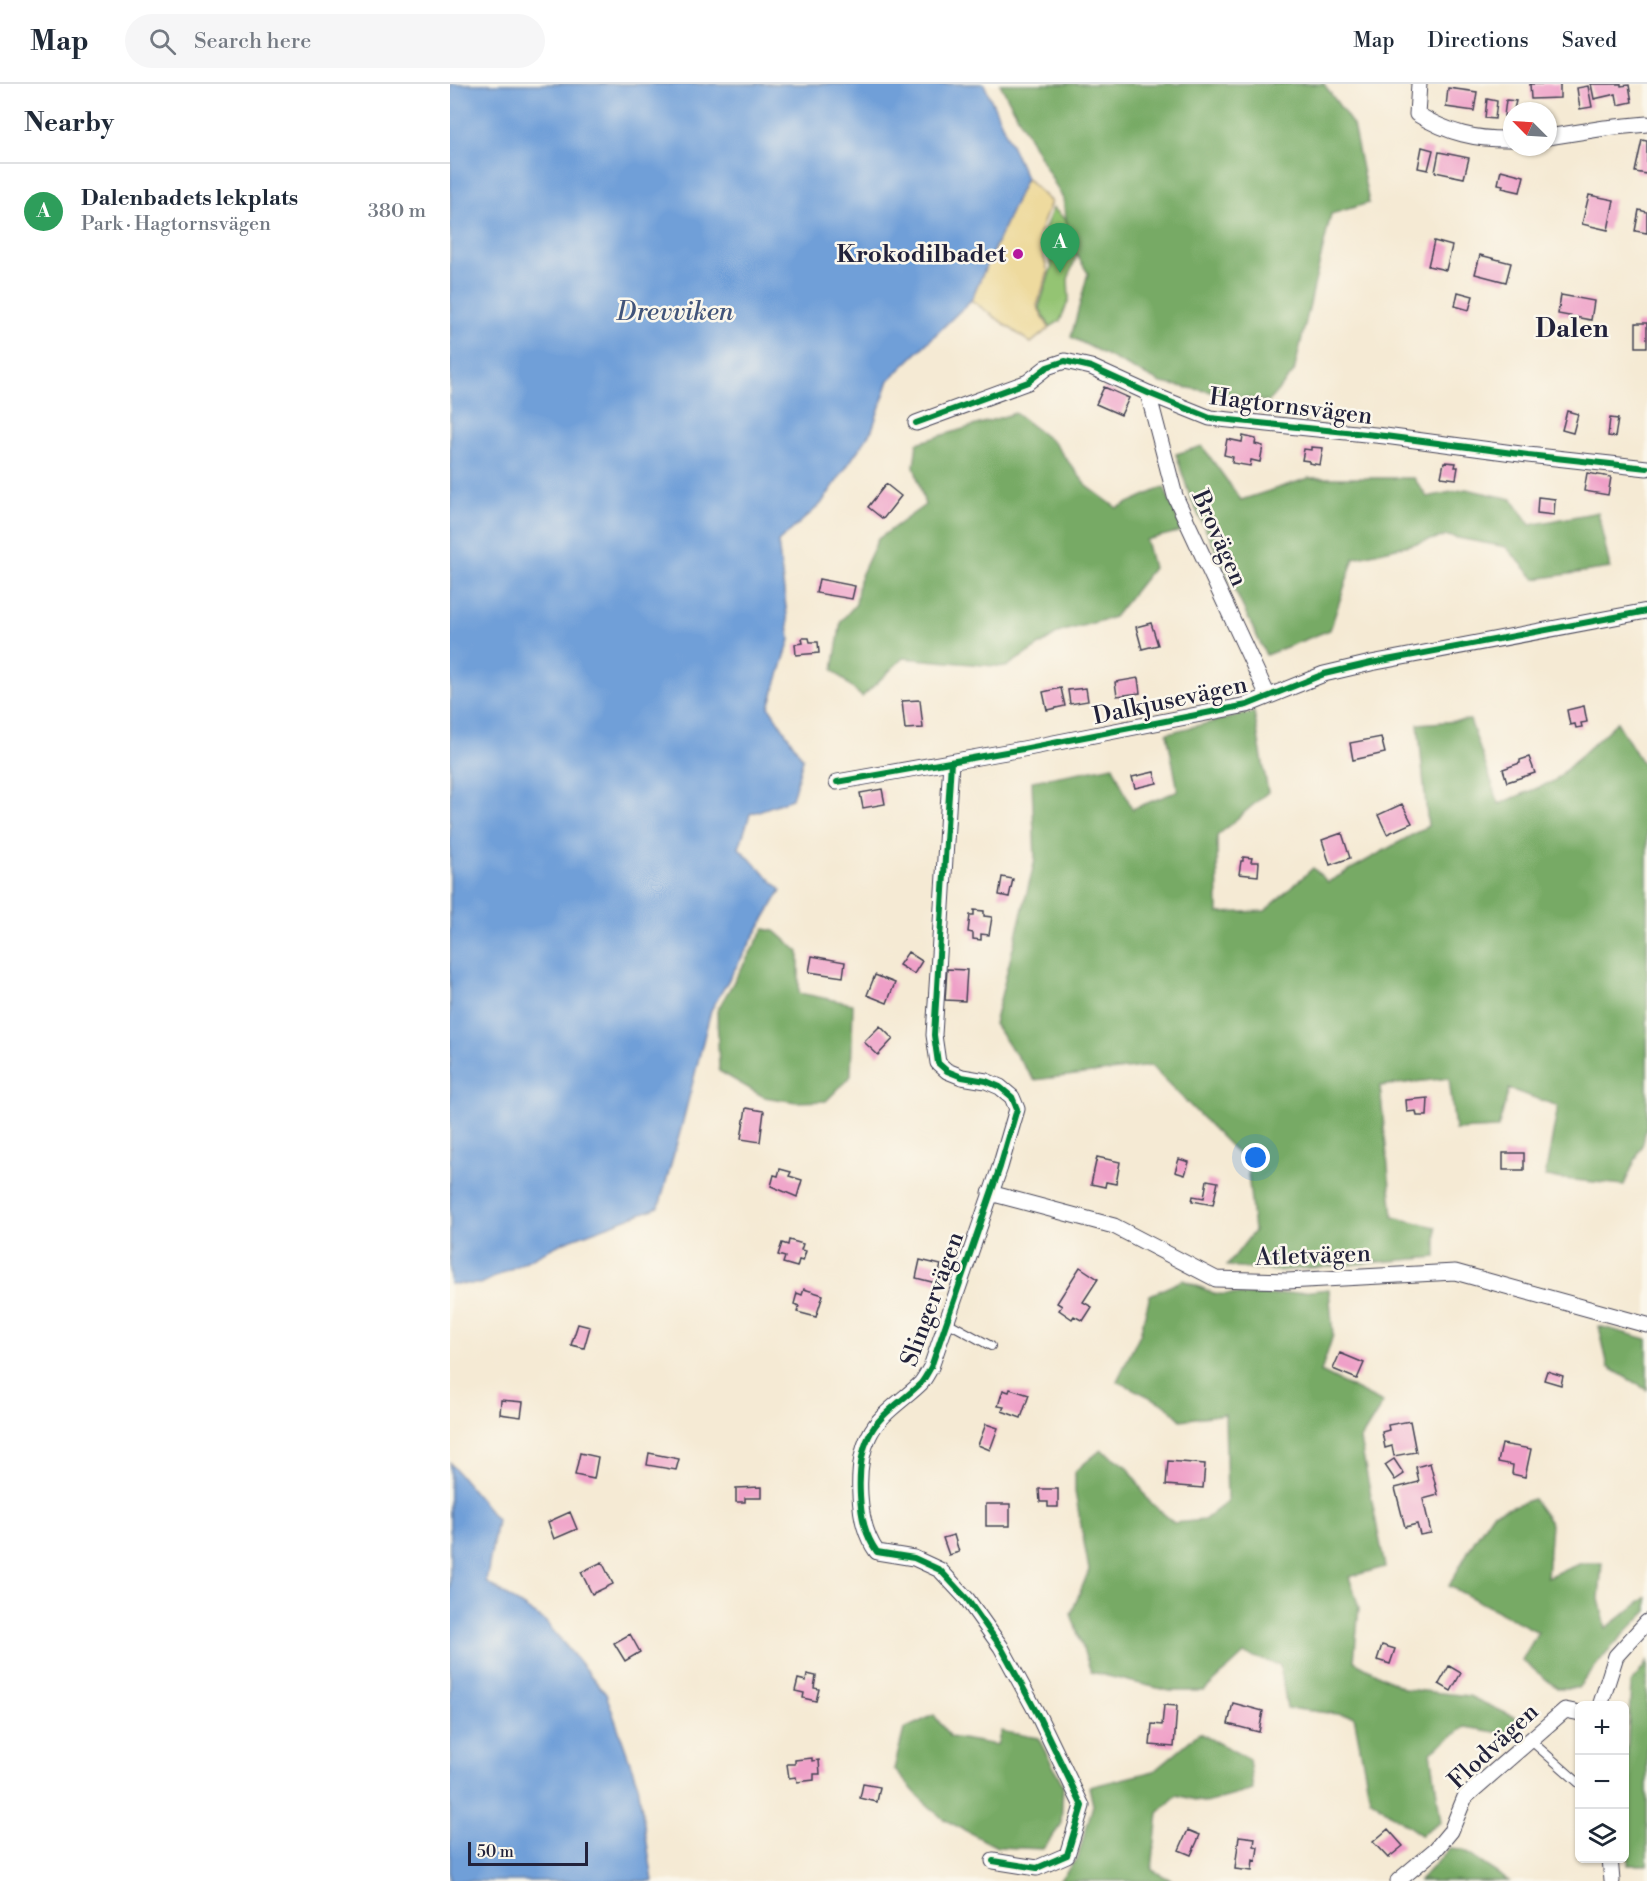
<!DOCTYPE html>
<html lang="en">
<head>
<meta charset="utf-8">
<style>
  :root { --surface:#fff; --page:#f6f6f7; --text:#1f2937; --muted:#747a83; --line:#e0e1e3; --accent:#2563eb }
  body { margin:0; font-family:"Libre Bodoni",serif; background:var(--page); color:var(--text) }
  .controls { position:absolute; right:18px; bottom:18px; display:grid; overflow:hidden; border-radius:9px; box-shadow:0 2px 4px #0004 }
  .controls button { width:54px; height:54px; display:grid; place-items:center; padding:0; border:0; border-bottom:2px solid var(--line); background:var(--surface); color:var(--text); font:30px sans-serif }
  .compass { position:absolute; left:1053px; top:18px; width:54px; height:54px; border-radius:50%; background:var(--surface); box-shadow:0 2px 4px #0004; rotate:294deg }
  .scale { position:absolute; left:18px; bottom:15px; width:120px; box-sizing:border-box; padding-left:6px; border:3px solid #22223b; border-top:0; font-size:16px; line-height:21px; white-space:nowrap; color:#22223b; -webkit-text-stroke:4px #fbf7ec; paint-order:stroke }
  .you { position:absolute; left:806px; top:1074px; width:21px; height:21px; margin:-15px; border:4px solid #fff; border-radius:50%; background:#1a73e8; box-shadow:0 0 0 9px #1a73e833 }
  .badge { display:grid; place-items:center; width:39px; height:39px; border-radius:50%; background:var(--accent); color:#fff; font-size:20px; font-weight:700 }
  .pin { position:absolute; translate:-50% -50px; filter:drop-shadow(0 2px 3px #0008) }
  .pin::after { content:''; position:absolute; top:32px; width:21px; height:18px; background:inherit; clip-path:polygon(0 0,100% 0,50% 100%) }
  .list { margin:0; padding:0; list-style:none }
  h2 { display:flex; justify-content:space-between; align-items:center; height:78px; margin:0; padding:0 24px; font-size:26px }
  h2 small { font-size:20px; font-weight:400; color:var(--muted) }
  .list li { display:grid; grid-template-columns:39px 1fr auto; gap:18px; align-items:center; box-sizing:border-box; height:96px; padding:0 24px; border-top:2px solid var(--line) }
  .list b { display:block; font-size:22px; white-space:nowrap }
  .list p { margin:0; font-size:20px; white-space:nowrap; color:var(--muted) }
  .list em { font-size:20px; font-style:normal; color:var(--muted) }
  .icon { flex:none; width:33px; height:33px; fill:none; stroke:currentColor; stroke-width:2; stroke-linecap:round; stroke-linejoin:round }
  .map { position:relative; flex:none; width:1197px; height:1797px; overflow:hidden }
  header { display:flex; align-items:center; gap:36px; box-sizing:border-box; height:84px; padding:0 30px; background:var(--surface); border-bottom:2px solid var(--line) }
  header strong { font-size:28px }
  nav { display:flex; gap:33px; margin-inline-start:auto; font-size:21px }
  .search { width:420px; height:54px; background:var(--page); display:flex; align-items:center; gap:15px; box-sizing:border-box; padding:0 21px; border-radius:33px; color:var(--muted); font-size:22px }
  main { display:flex }
  aside { flex:1; background:var(--surface) }
  .map>svg:first-child { display:block }
</style>
</head>
<body>
<header>
<strong>Map</strong>
<div class="search"><svg class="icon" aria-label="search" viewBox="0 0 24 24"><circle cx="10" cy="10" r="6"/><path d="M15 15l6 6"/></svg>Search here</div>
<nav><a>Map</a><a>Directions</a><a>Saved</a></nav>
</header>
<main>
<aside>
<h2>Nearby<small></small></h2>
<ul class="list">
<li><span class="badge" style="background:#2e9e5b">A</span><div><b>Dalenbadets lekplats</b><p>Park · Hagtornsvägen</p></div><em>380 m</em></li>
</ul>
</aside>
<div class="map">
<svg width="1197" height="1797" viewBox="0 0 1197 1797">
  <rect width="100%" height="100%" fill="#fbf7ec"/>
  <filter id="ink" filterUnits="userSpaceOnUse"><feTurbulence type="fractalNoise" baseFrequency=".0167" numOctaves="2"/><feDisplacementMap in="SourceGraphic" scale="12" xChannelSelector="R" yChannelSelector="G"/><feConvolveMatrix kernelMatrix="1 2 1 2 8 2 1 2 1" color-interpolation-filters="sRGB"/></filter>
  <filter id="wash" filterUnits="userSpaceOnUse"><feTurbulence type="fractalNoise" baseFrequency=".008" numOctaves="4" result="noise"/><feDisplacementMap in="SourceGraphic" scale="24" xChannelSelector="R" yChannelSelector="G"/><feGaussianBlur stdDeviation="1.35" result="paint"/><feColorMatrix in="noise" values="0 0 0 0 0 0 0 0 0 0 0 0 0 0 0 0 0 1.4 0 .05"/><feComposite in="paint" operator="in"/></filter>
  <g filter="url(#wash)">
    <rect width="100%" height="100%" fill="#f5ead4"/>
    <!-- green -->
    <path fill="#94c473" stroke="#5b7357" stroke-width="1.5" d="M603,124L633,152L618,195L619,215L610,237L600,243L589,223L602,182L591,154Z"/>
    <!-- forest -->
    <path fill="#77aa65" stroke="#4c6650" stroke-width="1.5" d="M550,0H874L903,41L919,119L881,130L844,288L818,318L711,299L621,253L638,189L620,160L613,115Z
      M565,329L604,359L637,402L667,424L714,403L732,447L696,456L703,484L664,533L610,548L556,583L453,574L412,613L383,586L391,537L406,520L409,496L428,455L475,421L464,382L467,359Z
      M752,362L791,416L859,394H964L977,413L1016,405L1062,415L1080,441L1148,428L1160,484L1085,495L1056,463L997,452L904,474L880,546L816,571L740,413L726,370Z
      M804,628L818,708L767,752L768,829L815,827L863,784L878,798L978,742L968,640L1020,636L1049,720L1104,697L1167,638L1197,687V1040L1193,1059L1174,1101L1095,1093L1108,1022L1059,1005L1048,1044L1005,1046L999,994L930,1002L943,1133L986,1143V1173L828,1187L777,1182L804,1147L797,1079L701,982L584,996L544,940L585,776L582,697L663,682L682,725L728,707L717,649Z
      M314,845L325,847L349,868V909L403,920L401,992L376,1017L346,1018L314,1013L269,987L267,927Z
      M733,1196L766,1210L823,1211L879,1205L883,1251L871,1288L933,1319L910,1356L935,1483L899,1493L909,1523L904,1577L955,1605L1019,1612L1073,1637L1057,1650L1015,1643L981,1668L991,1738L971,1751L920,1715L904,1632L837,1624L830,1581L794,1570L754,1607H720L641,1588L621,1530L639,1486L625,1408V1387L651,1366L678,1383L698,1416L724,1439L754,1436L777,1418L775,1330L731,1336L716,1321L667,1297L690,1250L700,1211Z
      M1149,1242L1197,1255V1306L1158,1283Z
      M1083,1415L1101,1440L1097,1493L1132,1479H1152L1149,1515L1156,1544L1197,1513V1527L1156,1569L1128,1604H1107L1072,1576L1088,1548L999,1502L1024,1457L1043,1429Z
      M1197,1578V1781H1178L1175,1702L1181,1600Z
      M484,1631L500,1653L547,1661L551,1647L588,1654L613,1701L611,1741L593,1765L547,1763L493,1735L470,1714L444,1685L454,1645Z
      M749,1649L799,1675L803,1706L756,1719L727,1711L708,1729L702,1786L723,1797H609L628,1773L643,1721L639,1703L704,1687Z
      M999,1765L1012,1766L1059,1797H969Z"/>
    <!-- sand -->
    <path fill="#eeda9e" stroke="#887e6c" stroke-width="1.5" d="M576,94L601,118L588,152L598,188L587,222L599,244L581,259L521,216Z"/>
    <!-- water -->
    <path fill="#6f9fd8" stroke="#48608a" stroke-width="1.5" d="M0,0H534L576,94L521,216L439,296L422,346L371,420L328,458L340,556L319,623L353,675L342,715L300,730L289,764L331,806L261,926L232,1041L209,1123L114,1158L31,1200H0Z
      M0,1379L47,1436L36,1498L95,1537L156,1610L188,1701L203,1797H0Z"/>
    <g id="blocks">
      <!-- building -->
      <path fill="#efa0c8" d="M1080,0H1110V14L1081,15Z
        M1141,0H1171V2L1179,1L1182,18L1168,21L1166,10L1144,15Z
        M1138,2L1142,23L1130,25L1127,4Z
        M998,4L1027,8L1024,27L996,23Z
        M1037,15L1047,17L1045,35L1035,34Z
        M1056,16L1066,17L1062,33L1054,32Z
        M1192,56L1197,57V90L1185,88Z
        M972,63L983,66L978,86L968,84Z
        M989,68L1019,74L1014,94L985,88Z
        M1051,86L1074,92L1070,108L1052,104L1053,101L1048,100Z
        M1139,111L1164,116L1158,146L1132,140Z
        M1189,126L1197,128V149L1185,147Z
        M984,157L1002,162L996,186L978,182Z
        M1030,171L1061,179L1056,198L1025,190Z
        M1008,208L1023,212L1019,226L1005,222Z
        M1111,211L1144,217L1141,236L1108,230Z
        M1186,239H1197V263H1186Z
        M654,303L679,314L671,331L646,320Z
        M1117,327L1128,330L1123,349L1112,346Z
        M1160,334L1168,335L1165,353L1158,352Z
        M793,352L806,355L805,360L813,362L810,378L801,376L800,382L782,379L783,373L774,371L777,355L792,358Z
        M861,363L873,364L870,381L859,379V377L852,376L854,365L861,366Z
        M994,378L1006,379L1005,383H1008L1006,395L991,393Z
        M1137,389L1161,393L1158,411L1134,407Z
        M436,400L451,412L433,435L418,423Z
        M1088,413L1105,415L1104,431L1087,429Z
        M369,495L405,502L402,515L366,509Z
        M701,539L708,561L692,565L686,543Z
        M352,554H359L360,558H368L369,569L346,571L345,560L353,559Z
        M688,594L690,609L667,612L665,598Z
        M611,604L615,622L597,626L593,608Z
        M636,604L638,617L620,620L618,606Z
        M470,616L473,644L455,645L452,617Z
        M1134,622L1137,638L1131,639L1132,643L1126,644L1125,640L1120,641L1117,626Z
        M931,653L935,669L903,676L900,659Z
        M1079,673L1085,689L1057,698L1053,685L1070,679V676Z
        M704,688L707,699L685,704L682,693Z
        M432,705L435,720L413,724L410,709Z
        M952,720L962,739L937,750L928,731Z
        M892,749L900,774L880,781L872,756Z
        M793,773L802,774L801,778H809L808,792L789,790L791,777H793Z
        M552,793L563,795L559,813L549,811Z
        M524,826L534,827V832L542,833L539,851L531,850V856L523,855V849L518,848L520,831H524Z
        M458,868L472,877L464,890L449,881Z
        M362,872L395,878L393,893L359,888Z
        M497,885L517,886L515,917L495,916Z
        M425,891L445,899L437,919L417,911Z
        M430,942L443,955L428,971L414,958Z
        M978,1014L977,1032H967L966,1027L957,1028L956,1016Z
        M296,1024L314,1027L310,1058L291,1055Z
        M1053,1069H1074V1086H1053Z
        M647,1073L670,1078L666,1100L656,1098L655,1103L641,1100Z
        M729,1075L739,1078L735,1091L725,1088Z
        M330,1085L341,1088L339,1092L352,1096L347,1113L321,1102L324,1091L328,1092Z
        M757,1096L768,1098L763,1121L742,1117L743,1112L754,1114Z
        M339,1156L353,1160L351,1166L356,1167L353,1177L349,1176L347,1183L333,1179L335,1173L328,1171L332,1159L338,1161Z
        M470,1176L491,1181L486,1199L466,1194Z
        M630,1183L648,1195L633,1218L642,1223L633,1237L624,1232L622,1235L609,1226L612,1222L607,1219Z
        M354,1205L373,1211L366,1233L347,1228L349,1222L344,1220L347,1209L352,1211Z
        M128,1240L140,1243L134,1264L121,1261Z
        M890,1269L914,1279L907,1295L883,1285Z
        M1097,1287L1113,1292L1111,1301L1094,1296Z
        M560,1305L579,1311L571,1334L552,1327L554,1323L548,1322L553,1306L559,1308Z
        M51,1316L73,1318L71,1333L50,1330Z
        M960,1337L966,1368L944,1372L942,1362L935,1364L932,1348L939,1346L938,1341Z
        M536,1340L548,1344L540,1366L528,1361Z
        M1052,1360L1081,1365L1075,1393L1062,1390L1063,1381L1048,1378Z
        M130,1369L148,1373L144,1395L125,1391Z
        M199,1369L229,1375L226,1386L197,1381Z
        M944,1375L954,1390L945,1396L935,1381Z
        M718,1377L755,1380L753,1404L716,1401Z
        M980,1379L988,1411L973,1415L981,1449L970,1451L967,1440L955,1443L945,1404L969,1398L966,1383Z
        M311,1403V1414H295V1418H286V1404Z
        M589,1405H608V1423H598V1418H590Z
        M536,1420H560V1442H536Z
        M120,1428L127,1445L104,1455L98,1438Z
        M504,1451L509,1468L499,1471L493,1454Z
        M152,1478L163,1500L142,1510L131,1488Z
        M180,1550L190,1568L175,1577L164,1559Z
        M932,1561L945,1565L940,1580L927,1576Z
        M999,1582L1011,1589L1001,1607L989,1600Z
        M357,1590L366,1592L364,1604L369,1605L366,1617L353,1614L354,1609L345,1607L348,1595L356,1597Z
        M783,1619L813,1627L809,1648L778,1640Z
        M714,1621L727,1622L724,1663L700,1661L702,1640L712,1641Z
        M362,1674V1677L369,1676L370,1690H364V1696L347,1698L346,1693L339,1694L337,1680H345V1676Z
        M413,1700L430,1703L427,1718L410,1714Z
        M938,1745L953,1762L938,1774L923,1758Z
        M738,1746L750,1751L741,1771L729,1766Z
        M789,1752L805,1754L804,1762L808,1763L806,1777L803,1776L802,1787L785,1785Z"/>
    </g>
  </g>
  <g filter="url(#ink)">
    <use href="#blocks" fill-opacity="0" stroke="#424052" stroke-width="1.5"/>
    <g fill="none" stroke-linecap="round" stroke-linejoin="round">
      <!-- lane casing -->
      <g stroke="#424052" stroke-width="10">
        <path id="lane" d="M497,1238L541,1262
          M1079,1655L1130,1700"/>
      </g>
      <!-- street casing -->
      <g stroke="#424052" stroke-width="17">
        <path id="street" d="M969,0L967,30C998,49 1026,56 1062,55
          M1098,53L1155,44L1197,40
          M698,309L725,412L818,612
          M466,339L578,298L597,283L615,277L641,283L698,309L760,334L935,352L1078,371L1197,384
          M501,678L484,951L488,979L497,987L512,993L536,997L550,1003L562,1013L567,1025L550,1083L481,1283C478,1288 475,1294 471,1299C454,1316 429,1330 419,1352C410,1370 409,1392 410,1411C411,1433 415,1451 427,1468L464,1474L490,1486L517,1515L551,1563L589,1633L632,1722L617,1771L587,1784L543,1777
          M387,698L573,665L797,621L874,590L921,579L1197,527
          M540,1109L664,1142L766,1195L837,1197L1005,1188L1197,1241
          M1150,1622L1166,1572L1197,1538
          M1160,1774L1162,1797
          M948,1797L986,1765L1001,1747L1015,1713L1115,1626L1130,1629"/>
      </g>
      <!-- lane -->
      <use href="#lane" stroke="#fff" stroke-width="8"/>
      <!-- street -->
      <use href="#street" stroke="#fff" stroke-width="15"/>
      <!-- cycleway casing -->
      <g stroke="#fbf7ec" stroke-width="10">
        <path id="cycleway" d="M466,339L578,298L597,283L615,277L641,283L698,309L760,334L935,352L1078,371L1197,384
          M501,678L484,951L488,979L497,987L512,993L536,997L550,1003L562,1013L567,1025L550,1083L481,1283C478,1288 475,1294 471,1299C454,1316 429,1330 419,1352C410,1370 409,1392 410,1411C411,1433 415,1451 427,1468L464,1474L490,1486L517,1515L551,1563L589,1633L632,1722L617,1771L587,1784L543,1777
          M387,698L573,665L797,621L874,590L921,579L1197,527"/>
      </g>
      <!-- cycleway -->
      <use href="#cycleway" stroke="#00873e" stroke-width="6"/>
    </g>
  </g>
  <!-- markers -->
  <circle fill="#b5179e" stroke="#fbf7ec" stroke-width="2" cx="568" cy="170" r="6"/>
  <g text-anchor="middle" stroke-width="5" stroke-linejoin="round" paint-order="stroke">
    <!-- poi labels -->
    <g font-size="24" font-weight="bold" fill="#22223b" stroke="#fbf7ec" text-anchor="end">
      <text x="556" y="178">Krokodilbadet</text>
    </g>
    <!-- street labels -->
    <g font-size="24" fill="#22223b" stroke="#fbf7ec">
      <text transform="translate(841 322) rotate(7)" y="8">Hagtornsvägen</text>
      <text transform="translate(770 454) rotate(66)" y="8">Brovägen</text>
      <text transform="translate(720 616) rotate(-12)" y="8">Dalkjusevägen</text>
      <text transform="translate(863 1171) rotate(-2)" y="8">Atletvägen</text>
      <text transform="translate(482 1215) rotate(-70)" y="8">Slingervägen</text>
      <text transform="translate(1043 1662) rotate(-43)" y="8">Flodvägen</text>
    </g>
    <!-- water labels -->
    <g font-size="26" font-style="italic" fill="#41547a" stroke="#fbf7ec">
      <text x="225" y="236">Drevviken</text>
    </g>
    <!-- neighbourhood labels -->
    <g font-size="26" font-weight="bold" fill="#22223b" stroke="#fbf7ec">
      <text x="1122" y="253">Dalen</text>
    </g>
  </g>
</svg>
<div class="controls">
<button>+</button>
<button>−</button>
<button><svg class="icon" aria-label="layers" viewBox="0 0 24 24"><path d="M12 4l9 5-9 5-9-5zM3 14l9 5 9-5"/></svg></button>
</div>
<svg class="compass" viewBox="-18 -18 36 36"><path d="M0-13l5 13h-10z" fill="#e53935"/><path d="M0 13l5-13h-10z" fill="#747a83"/></svg>
<div class="scale">50 m</div>
<div class="you"></div>
<div class="pin badge" style="left:610px;top:189px;background:#2e9e5b">A</div>
</div>
</main>
</body>
</html>
